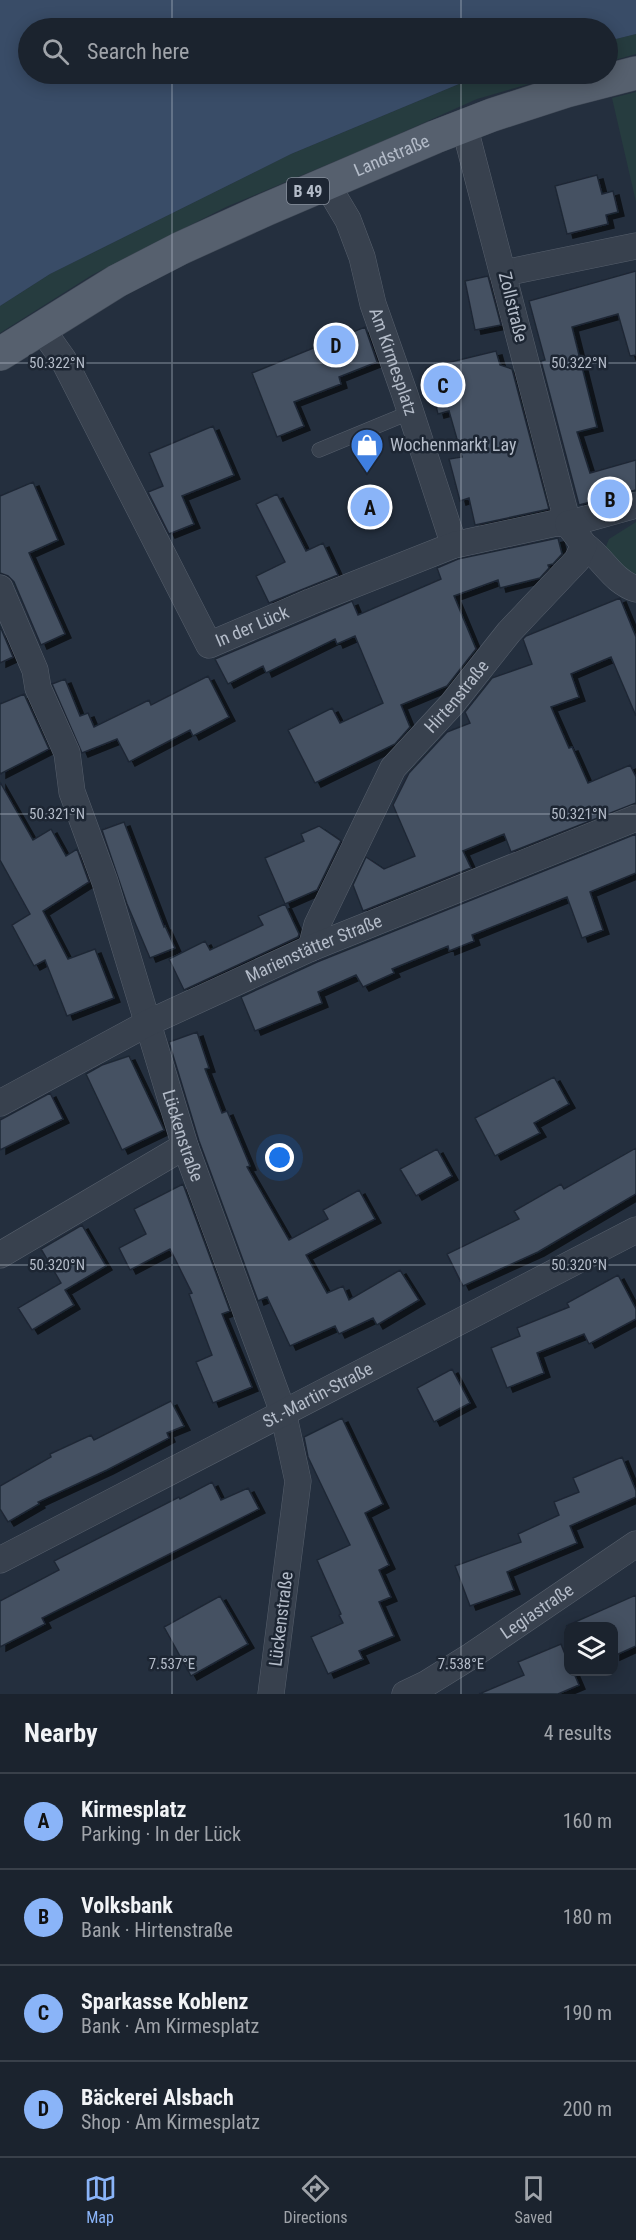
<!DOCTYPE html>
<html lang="en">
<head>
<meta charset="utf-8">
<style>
  :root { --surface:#1b232e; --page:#242b36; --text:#f1f3f6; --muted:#a0a4aa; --line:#39404a; --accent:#8ab4f8 }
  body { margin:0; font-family:"Roboto Condensed",sans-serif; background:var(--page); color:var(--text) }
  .controls { position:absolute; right:18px; bottom:18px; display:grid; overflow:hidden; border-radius:12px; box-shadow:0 3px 15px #0003 }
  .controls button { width:54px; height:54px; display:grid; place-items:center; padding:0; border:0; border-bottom:2px solid var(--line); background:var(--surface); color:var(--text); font:30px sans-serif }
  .you { position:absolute; left:280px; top:1158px; width:21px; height:21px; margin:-15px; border:4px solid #fff; border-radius:50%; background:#1a73e8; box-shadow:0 0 0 9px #1a73e833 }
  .badge { display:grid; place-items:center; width:39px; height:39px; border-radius:50%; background:var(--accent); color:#111; font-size:20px; font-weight:700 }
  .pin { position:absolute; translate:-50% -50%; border:3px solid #fff; box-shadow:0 2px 6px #0006 }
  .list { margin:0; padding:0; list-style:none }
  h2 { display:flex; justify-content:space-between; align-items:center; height:78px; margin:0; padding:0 24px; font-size:26px }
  h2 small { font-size:20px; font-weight:400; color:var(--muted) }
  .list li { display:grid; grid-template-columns:39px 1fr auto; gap:18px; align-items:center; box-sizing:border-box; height:96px; padding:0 24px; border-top:2px solid var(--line) }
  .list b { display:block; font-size:22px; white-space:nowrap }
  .list p { margin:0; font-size:20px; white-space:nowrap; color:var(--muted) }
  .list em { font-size:20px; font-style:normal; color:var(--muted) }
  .icon { flex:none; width:33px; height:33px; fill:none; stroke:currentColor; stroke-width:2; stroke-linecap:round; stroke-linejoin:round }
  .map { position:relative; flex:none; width:636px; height:1694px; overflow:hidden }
  .search { position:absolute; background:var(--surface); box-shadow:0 3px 15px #0003; left:18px; right:18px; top:18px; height:66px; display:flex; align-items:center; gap:15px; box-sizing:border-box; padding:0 21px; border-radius:33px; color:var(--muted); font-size:22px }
  .sheet { height:462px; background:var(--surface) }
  nav { display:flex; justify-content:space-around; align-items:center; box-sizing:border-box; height:84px; border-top:2px solid var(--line); background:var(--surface); font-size:16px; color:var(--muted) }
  nav a { display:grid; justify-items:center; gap:3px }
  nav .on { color:var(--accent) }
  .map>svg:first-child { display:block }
</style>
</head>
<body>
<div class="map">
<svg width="636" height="1694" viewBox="0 0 636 1694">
  <defs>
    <filter id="shadow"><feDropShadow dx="6" dy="4" stdDeviation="0" flood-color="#0009"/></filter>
  </defs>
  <rect width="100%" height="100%" fill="#242f3e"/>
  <!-- green -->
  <path fill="#263c3f" d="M636,34V54L608,62V41Z
    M483,74H564L477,99L374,145L226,207L92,275L0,333V306L50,274L291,154Z
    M636,92V202L612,98Z
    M636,522V582L605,549L609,539Z"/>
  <!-- water -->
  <path fill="#394c67" d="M0,0H636V34L608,41V28H28V74H483L291,154L50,274L0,306Z"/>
  <!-- building -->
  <path fill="#455162" stroke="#1f2835" stroke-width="1.5" filter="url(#shadow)" d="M597,175L602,194L613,191L618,212L606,215L608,224L567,234L555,186Z
    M636,271V355L630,356L618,314L572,327L597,427L577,432L590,473L636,460V490L579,505L541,361L545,360L529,301Z
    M488,276L501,325L475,330L465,281Z
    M365,327L377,362L339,377L341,384L294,402L304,426L277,437L252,373Z
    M496,351L500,365L512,369L549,509L475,525L469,498L460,501L449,459L462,457L449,411L438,414L426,368Z
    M213,426L234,475L182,496L194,524L169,534L148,492L163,486L149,453Z
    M33,482L58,540L29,553L65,634L41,645L14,582L8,576L0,573V496Z
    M277,494L306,551L323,543L338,575L269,603L256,576L285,562L256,504Z
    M558,538L562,554L553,564L548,565L549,568L540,578L500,588L498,580L454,596L476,649L447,686L401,705L410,727L395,744L315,783L288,730L332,708L340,723L383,703L355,636L337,644L335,639L266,673L263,666L228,684L215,659L352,601L358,615L441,579L437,568L458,559Z
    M620,598L636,637V716L611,657L571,674L579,697L551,707L569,748L572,747L588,783L630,765L636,777V803L511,852L504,834L463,851L471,868L363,911L353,885L366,857L384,869L415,856L393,805L409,773L447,732L470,723L465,712L492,678L532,664L523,639L526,636Z
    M0,626L13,657L0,663Z
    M208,676L229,717L193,736L190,730L129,762L117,739L82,753L52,684L65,679L80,716L88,713L94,727L149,700L151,705Z
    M24,694L49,749L0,774V704Z
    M0,782L33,840L51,829L66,856L77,849L89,882L43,911L68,959L95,949L114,998L67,1016L45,960L34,966L12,925L30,914L0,860Z
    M124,822L164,927L165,926L175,948L150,958L127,904L102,830Z
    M319,826L341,841L317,890L285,904L265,858L304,841L301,834Z
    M636,834V873L590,892L603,930L582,938L567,897L472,935L474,941L449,951L448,946L392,969L394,973L363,987L356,975L318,992L322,1003L255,1031L241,997L317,962Z
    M285,904L299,934L298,937L184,990L169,959L205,941L210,950L263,925L258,916Z
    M197,1032L209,1068L205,1069L222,1113L227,1111L250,1166L247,1167L289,1240L328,1219L323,1210L359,1190L375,1219L306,1255L327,1293L343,1286L349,1300L400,1270L419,1300L377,1325L373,1318L339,1334L335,1326L290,1346L267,1297L258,1301L199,1141L169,1042Z
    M129,1056L164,1130L122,1150L86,1074L102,1065Z
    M554,1077L569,1104L534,1123L540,1133L495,1156L475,1118Z
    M50,1093L63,1119L0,1150V1120Z
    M636,1148V1194L538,1252L463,1286L447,1254L519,1219L514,1211L561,1184L564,1189Z
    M437,1149L452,1176L416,1196L400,1169Z
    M183,1184L230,1311L222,1314L252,1387L213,1403L196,1362L212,1355L189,1294L192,1293L170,1249L130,1270L119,1248L146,1234L134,1209Z
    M82,1225L106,1266L65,1290L74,1305L32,1330L18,1308L61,1283L41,1249Z
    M618,1275L636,1309V1319L589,1344L584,1334L537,1353L544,1373L507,1388L491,1348L520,1336L517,1328L569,1307L567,1303Z
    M452,1369L470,1403L434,1422L417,1388Z
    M171,1401L184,1426L167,1433L169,1438L107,1470L38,1502L39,1504L8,1522L0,1509V1486L51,1457L50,1454L91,1435L94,1440Z
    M342,1418L383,1504L365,1513L389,1565L379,1570L391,1597L379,1602L394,1636L359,1651L363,1659L328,1674L311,1637L343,1623L339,1615L341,1614L317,1560L350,1545L308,1457L304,1437Z
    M622,1457L636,1491V1497L570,1526L577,1543L507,1572L514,1590L470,1606L455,1566L521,1542L518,1534L559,1515L554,1502L579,1492L573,1478Z
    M212,1482L221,1500L248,1488L259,1509L42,1618L45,1624L0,1647V1601L59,1570L54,1561L179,1497L180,1499Z
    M636,1595V1646L614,1656V1626H566Z
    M220,1596L248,1644L191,1676L164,1627Z
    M561,1644L568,1662V1671H573L579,1685L558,1694H479L524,1675L518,1662Z"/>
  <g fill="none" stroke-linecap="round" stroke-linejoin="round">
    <!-- lane casing -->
    <g stroke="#565f6c" stroke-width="15">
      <path id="lane" d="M319,450L411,412"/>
    </g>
    <!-- street casing -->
    <g stroke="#565f6c" stroke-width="27">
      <g id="street">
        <path id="s1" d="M326,183L348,220L362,257L373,304L405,395L454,545"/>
        <path d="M504,273L636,246"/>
        <path id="s2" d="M41,328L63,359L209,645L310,602L454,545L556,523L568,524L464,125"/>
        <path d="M584,545C604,559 612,581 636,589"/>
        <path id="s3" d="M0,588L35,670L38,688L67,753L72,792L105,882L185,1146L283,1412L298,1481L271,1694"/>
        <path id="s4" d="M311,948L317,925L393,768L452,704L509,632L577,560L584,545L568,524L636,505"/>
        <path id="s5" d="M0,1103L148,1023L311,948L636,818"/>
        <path d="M0,1255L185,1146"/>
        <path id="s6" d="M0,1560L636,1230"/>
        <path id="s7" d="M405,1694L426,1684L471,1656L636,1544"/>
      </g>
    </g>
    <!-- primary casing -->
    <g stroke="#414a57" stroke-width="34">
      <g id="primary">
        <path id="s8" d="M0,354L117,281L181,248L267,209L435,137L492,115L566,91L636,73"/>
      </g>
    </g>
    <!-- lane -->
    <use href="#lane" stroke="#38414e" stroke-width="14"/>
    <!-- street -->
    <use href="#street" stroke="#38414e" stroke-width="26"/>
    <!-- primary -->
    <use href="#primary" stroke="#56606e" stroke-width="33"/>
  </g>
  <!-- ticks -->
  <path fill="none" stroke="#b4bcc9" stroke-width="1.5" stroke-opacity="0.45" d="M172,0V28M461,0V28M172,74V1694M461,74V1694M0,363H636M0,814H636M0,1265H636"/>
  <!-- icons -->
  <defs>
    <g id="shop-pin" transform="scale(1.725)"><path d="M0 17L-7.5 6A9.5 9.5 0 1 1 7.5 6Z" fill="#3f7fe0" stroke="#1d2633"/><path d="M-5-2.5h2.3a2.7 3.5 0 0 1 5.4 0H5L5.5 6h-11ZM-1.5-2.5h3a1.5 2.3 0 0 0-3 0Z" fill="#fff"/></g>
  </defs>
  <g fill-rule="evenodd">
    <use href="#shop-pin" x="367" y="445"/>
  </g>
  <g text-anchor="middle" stroke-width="5" stroke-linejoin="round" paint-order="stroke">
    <!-- shield labels -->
    <rect fill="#1d2633" stroke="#878f9c" stroke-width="1.5" x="287" y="178" width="42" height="26" rx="4.5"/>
    <g font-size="16" font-weight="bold" fill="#b4bcc9">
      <text x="308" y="197">B 49</text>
    </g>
    <!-- street labels -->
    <g font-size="18" fill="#b4bcc9" stroke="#1d2633">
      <text dy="6" stroke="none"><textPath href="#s8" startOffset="440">Landstraße</textPath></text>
      <text transform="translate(513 307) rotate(76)" y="6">Zollstraße</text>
      <text dy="6" stroke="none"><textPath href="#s1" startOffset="192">Am Kirmesplatz</textPath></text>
      <text dy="6" stroke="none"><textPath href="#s2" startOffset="406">In der Lück</textPath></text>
      <text dy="6" stroke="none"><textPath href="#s4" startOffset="294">Hirtenstraße</textPath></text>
      <text dy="6" stroke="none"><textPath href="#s5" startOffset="350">Marienstätter Straße</textPath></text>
      <text dy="6" stroke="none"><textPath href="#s3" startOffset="579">Lückenstraße</textPath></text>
      <text dy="6" stroke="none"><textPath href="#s6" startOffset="358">St.-Martin-Straße</textPath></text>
      <text dy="6" stroke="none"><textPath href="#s7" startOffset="156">Legiastraße</textPath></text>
      <text transform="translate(281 1619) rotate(-83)" y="6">Lückenstraße</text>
    </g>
    <!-- poi labels -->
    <g font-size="18" fill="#b4bcc9" stroke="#1d2633" text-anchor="start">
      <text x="390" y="451">Wochenmarkt Lay</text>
    </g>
  </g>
  <g font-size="15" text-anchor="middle" fill="#b4bcc9" stroke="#1d2633" stroke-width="5" stroke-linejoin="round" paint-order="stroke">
    <text x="57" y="368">50.322°N</text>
    <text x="579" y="368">50.322°N</text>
    <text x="57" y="819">50.321°N</text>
    <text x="579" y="819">50.321°N</text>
    <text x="57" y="1270">50.320°N</text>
    <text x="579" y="1270">50.320°N</text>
    <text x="172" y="1669">7.537°E</text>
    <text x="461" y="1669">7.538°E</text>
  </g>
</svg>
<div class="controls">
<button><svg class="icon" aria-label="layers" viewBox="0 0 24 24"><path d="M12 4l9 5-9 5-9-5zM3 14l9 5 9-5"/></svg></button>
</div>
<div class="you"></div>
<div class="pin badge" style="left:370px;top:507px">A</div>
<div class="pin badge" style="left:610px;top:499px">B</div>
<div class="pin badge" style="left:443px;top:385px">C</div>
<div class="pin badge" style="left:336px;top:345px">D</div>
<div class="search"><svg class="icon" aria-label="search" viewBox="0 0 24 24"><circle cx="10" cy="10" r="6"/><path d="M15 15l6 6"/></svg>Search here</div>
</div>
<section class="sheet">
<h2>Nearby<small>4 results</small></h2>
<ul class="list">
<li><span class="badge">A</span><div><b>Kirmesplatz</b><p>Parking · In der Lück</p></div><em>160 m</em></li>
<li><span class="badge">B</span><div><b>Volksbank</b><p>Bank · Hirtenstraße</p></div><em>180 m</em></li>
<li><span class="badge">C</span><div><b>Sparkasse Koblenz</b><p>Bank · Am Kirmesplatz</p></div><em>190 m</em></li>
<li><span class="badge">D</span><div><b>Bäckerei Alsbach</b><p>Shop · Am Kirmesplatz</p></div><em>200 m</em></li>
</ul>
</section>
<nav>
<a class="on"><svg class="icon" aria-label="map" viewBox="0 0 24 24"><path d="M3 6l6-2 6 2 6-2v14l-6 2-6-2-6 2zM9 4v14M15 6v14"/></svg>Map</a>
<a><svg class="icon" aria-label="directions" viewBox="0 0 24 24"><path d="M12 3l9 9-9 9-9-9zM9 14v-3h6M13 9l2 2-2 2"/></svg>Directions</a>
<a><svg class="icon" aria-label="saved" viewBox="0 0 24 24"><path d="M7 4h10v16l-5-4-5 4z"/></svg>Saved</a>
</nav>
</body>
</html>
